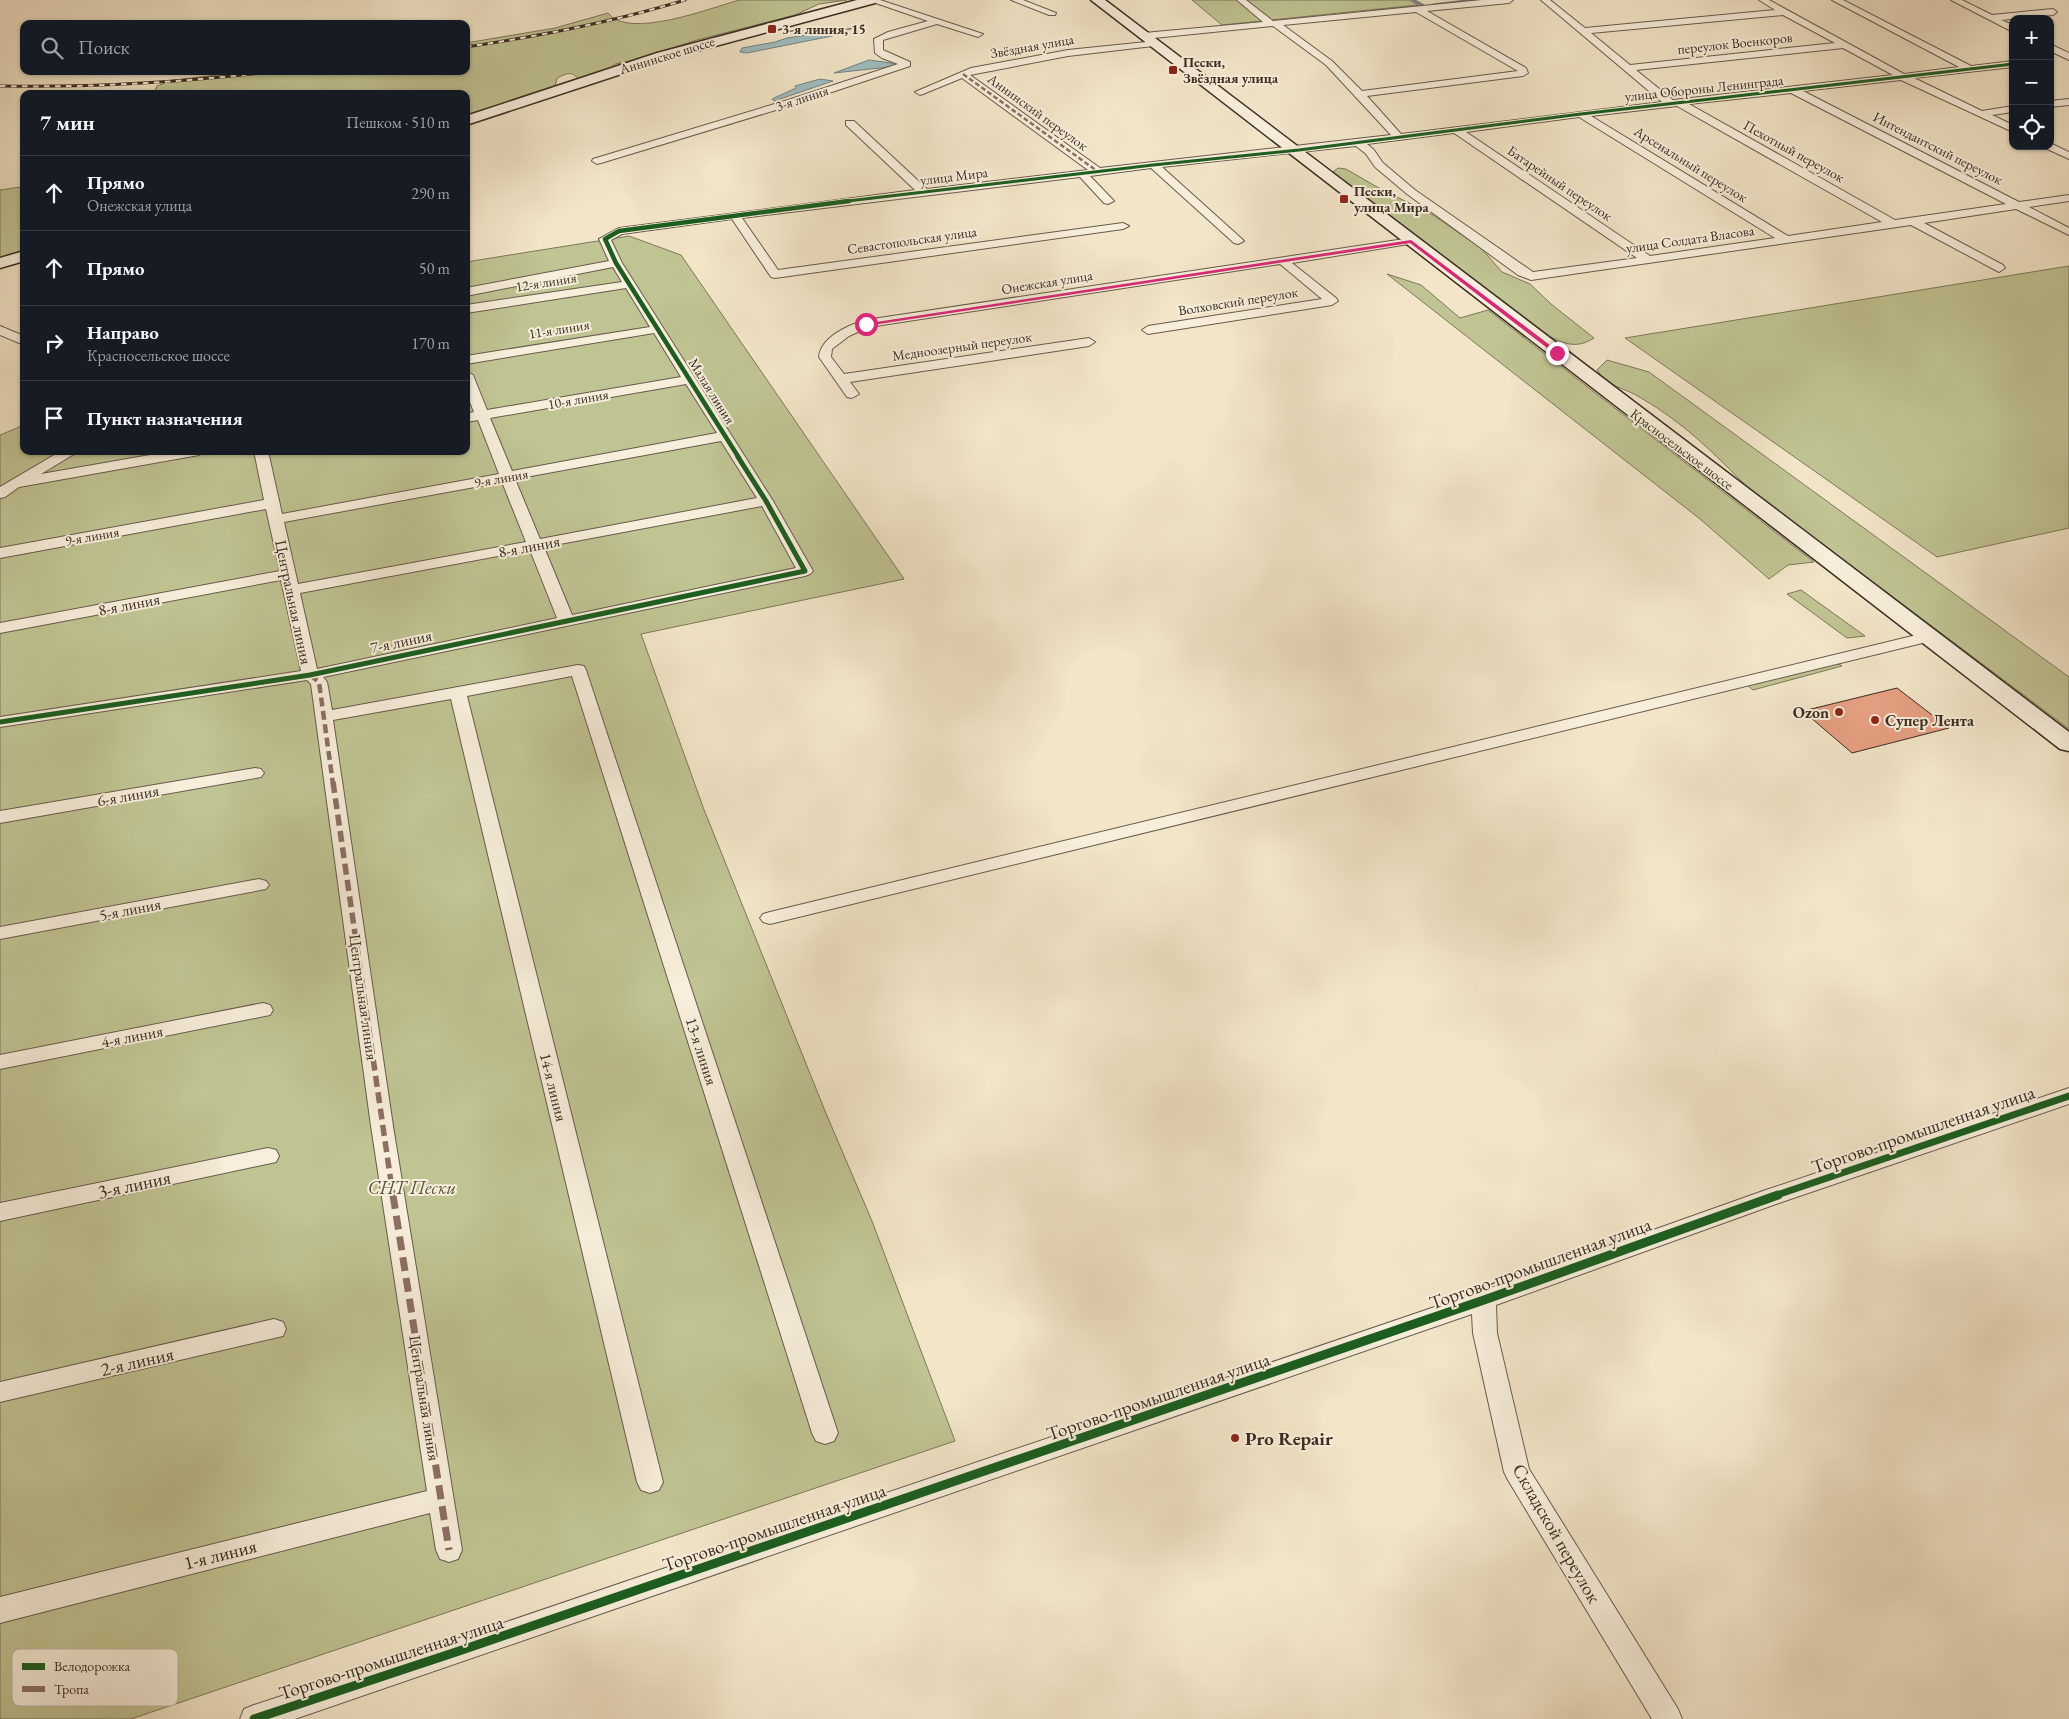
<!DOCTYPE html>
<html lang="ru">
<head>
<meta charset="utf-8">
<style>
  :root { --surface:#171b24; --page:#20242c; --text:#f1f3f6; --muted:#9ea1a6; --line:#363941 }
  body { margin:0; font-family:"EB Garamond",serif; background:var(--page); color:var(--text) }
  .controls { position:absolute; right:15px; top:15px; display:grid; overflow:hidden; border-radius:10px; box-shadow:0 1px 4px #0004 }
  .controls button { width:45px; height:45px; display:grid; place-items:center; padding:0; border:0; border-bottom:1px solid var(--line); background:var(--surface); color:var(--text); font:25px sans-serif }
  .stop { position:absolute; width:15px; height:15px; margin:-11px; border:4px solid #db2777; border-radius:50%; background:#fff }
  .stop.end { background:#db2777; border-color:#fff; box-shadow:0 1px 5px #0008 }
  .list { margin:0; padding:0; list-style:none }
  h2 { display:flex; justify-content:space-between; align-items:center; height:65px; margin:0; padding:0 20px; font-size:21px }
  h2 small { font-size:16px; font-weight:400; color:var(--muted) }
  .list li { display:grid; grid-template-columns:32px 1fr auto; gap:15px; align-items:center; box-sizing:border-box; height:75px; padding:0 20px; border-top:1px solid var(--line) }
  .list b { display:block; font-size:19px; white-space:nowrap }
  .list p { margin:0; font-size:16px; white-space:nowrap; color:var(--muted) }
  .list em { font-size:16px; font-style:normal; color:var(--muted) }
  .icon { flex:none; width:28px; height:28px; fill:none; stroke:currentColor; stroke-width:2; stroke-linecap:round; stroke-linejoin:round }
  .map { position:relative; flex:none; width:2069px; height:1719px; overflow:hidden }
  .search { position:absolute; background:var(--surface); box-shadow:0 1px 4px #0004; left:20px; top:20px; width:450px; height:55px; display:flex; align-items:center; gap:12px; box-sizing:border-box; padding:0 18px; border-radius:10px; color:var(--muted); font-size:19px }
  .panel { position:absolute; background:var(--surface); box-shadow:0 1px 4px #0004; left:20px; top:90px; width:450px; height:365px; border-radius:10px }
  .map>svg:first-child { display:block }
</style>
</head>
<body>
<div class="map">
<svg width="2069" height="1719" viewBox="0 0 2069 1719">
  <rect width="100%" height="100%" fill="#f2e5c8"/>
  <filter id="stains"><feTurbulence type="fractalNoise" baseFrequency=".004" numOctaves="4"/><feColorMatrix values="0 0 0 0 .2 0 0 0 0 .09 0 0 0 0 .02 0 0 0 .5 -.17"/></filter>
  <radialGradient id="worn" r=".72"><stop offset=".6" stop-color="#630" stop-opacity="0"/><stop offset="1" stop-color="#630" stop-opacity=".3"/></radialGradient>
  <!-- green -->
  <path fill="#c0c392" stroke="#7c785a" d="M739,0H847L819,4L795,15L697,40L631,61L615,64L608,70L578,79C572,70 566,74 557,78L555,86L466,118V94H153L157,86L163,84L166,81L251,71H466V43L555,28L608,13C628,40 711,8 739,0Z
    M1192,0H1409L1418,5L1222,25Z
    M1338,168L1346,169L1377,187L1433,215L1481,248L1502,272L1530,284L1551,304L1594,338C1575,350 1563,343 1544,334L1333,172Z
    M24,182V251L0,259V190L21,187Z
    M629,236L681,255L904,579L641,634L703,807L825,1111L872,1221L955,1441L131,1719H0V435L24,425V451H466V262Z
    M2069,266V528L1937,557L1625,338Z
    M1387,274L1421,285L1460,318L1488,310L1814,562L1788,565L1769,579L1700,519Z
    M1607,360L1649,372L2069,677V729L1749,489C1715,454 1683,422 1641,398C1624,387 1608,388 1597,370Z
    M1801,590L1865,636L1847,638L1787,594Z
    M1837,663L1842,666L1753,690L1747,685Z"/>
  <!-- water -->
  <path fill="#9fbcc0" stroke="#768381" d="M853,28L832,36L747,53L740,52L742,48L775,42L787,38Z
    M869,60L899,64L889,67L834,73Z
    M820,79L833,81L774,101L772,99L796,88L795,86Z"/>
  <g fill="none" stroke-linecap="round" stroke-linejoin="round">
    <!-- stream -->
    <path stroke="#768381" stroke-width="3" d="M1413,0L1424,6
      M1433,5L1474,0
      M1375,11L1424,6"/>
  </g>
  <!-- building -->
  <path fill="#e69f82" stroke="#392d22" d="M1897,688L1949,728L1852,753L1803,711Z"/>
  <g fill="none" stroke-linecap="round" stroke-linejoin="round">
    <!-- street casing -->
    <g stroke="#675b4c" stroke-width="2">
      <path id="street" d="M867,0H880L983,34L978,37L937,24L883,40V50L910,62V66L799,103L601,163L597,164L592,161L593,159L791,99L898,64L882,58L875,53L874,39L888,32L928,21Z
        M1011,0H1023L1056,13L1055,15H1049Z
        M1237,0H1246L1273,21L1482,0H1513L1509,3L1427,11L1526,68L1528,73L1523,76L1367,96L1401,134L1662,102L1541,0H1550L1585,28L1775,10L1759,0H1769L1904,74L1959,67L1832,0H1843L1971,66L2013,61V67L1914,78L1982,111L2013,106V112L1992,115L2013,125V132L1901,80L1803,91L2019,202L2069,195V201L2029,207L2069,228V235L2016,209L1924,223L2003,265L2005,268L1999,272L1911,225L1531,280L1518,275L1407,194L1375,167L1366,154L1356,146L1162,167L1242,239L1244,241L1238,244L1234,243L1151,168L1090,176L1114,201L1108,204L1104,203L1080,177L742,218L778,270L1123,223L1129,226L1123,229L775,278L771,277L732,219L622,234L611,240L622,263L773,501L813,571L810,574L805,576L323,677L327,682L332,710L578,665L584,666L586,670L838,1433L834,1441L825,1444L816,1441L812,1433L572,676L467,696L663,1482L659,1490L650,1493L641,1490L637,1482L451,699L333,720L393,1126L462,1550L458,1559L449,1562L440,1559L436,1550L430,1513L0,1623V1597L427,1491L371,1126L311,684L307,680L0,727V717L301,671L281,580L0,633V623L280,571L266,509L0,558V548L264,500L254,451H268L282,514L499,474L478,420L466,422V414L474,412L466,392V371L473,375L487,410L681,377L654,333L466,364V356L650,327L626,288L466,313V305L622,282L613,267L466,296V288L609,261L599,239L619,228L915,190L846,125V121H854L927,189L1088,170L962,78L923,94L920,95L915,92L971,68L1068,50L1156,41L1158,43L1153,46L1068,56L970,75L1100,168L1391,135L1326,65L1273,26L1144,39L1139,36L1144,33L1263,22ZM1416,12L1518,71L1362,91L1332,61L1283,25ZM1783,15L1835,43L1630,65L1591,33ZM1843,48L1893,75L1673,100L1636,70ZM1791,93L2006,204L1895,220L1689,104ZM1677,106L1882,222L1788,236L1591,116ZM1579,117L1775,238L1650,256L1466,132ZM1454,133L1637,258L1533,272L1415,190L1383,163L1374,150L1367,144ZM686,384L717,433L512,471L490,418ZM721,441L757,498L540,539L515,479ZM502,482L526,542L298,584L284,522ZM762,506L796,568L572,615L544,547ZM530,550L557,618L317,669L300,593Z
        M1951,0H1962L1992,15L2053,9L2057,12L2053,15L2001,20L2013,25V32Z
        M2050,44L2069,53V60L2050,51Z
        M2069,99V105L2050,107V101Z
        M2050,143L2069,152V159L2045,148L2044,146H2050Z
        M1411,238L1415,239L1417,241L1415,243L1292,263L1336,298L1338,301L1332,305L1148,334L1142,330L1148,326L1322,299L1280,264L869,327L849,336L832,349L831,357L844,374L1089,338L1095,342L1089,346L850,382L859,394L852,398L847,397L819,357C821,337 848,325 866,320Z
        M0,326L24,336V345L0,335Z
        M61,451H79L41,474L173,451H206L199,455L19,487L5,497L0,498V487Z
        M1929,632L1935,634L1937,637L1935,640L770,924L763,922L760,918L763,914L770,912Z
        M255,768L261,769L264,773L261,777L0,823V811Z
        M259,879L266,881L269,885L266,889L0,939V927Z
        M263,1003L270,1005L273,1010L270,1015L0,1069V1055Z
        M2069,1088V1104L1779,1203L1496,1305L1497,1333L1529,1469L1678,1709L1682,1719H1652L1508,1480L1504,1472L1473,1333L1472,1314L295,1719H240L244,1709L254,1705L459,1638L1476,1293L1763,1191Z
        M268,1148L276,1150L279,1156L276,1162L0,1221V1203Z
        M274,1319L283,1322L286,1329L283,1336L0,1402V1382Z"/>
    </g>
    <!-- secondary casing -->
    <g stroke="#392d22" stroke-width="3">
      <path id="secondary" d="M857,0H877L875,3L667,59L466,125V116L657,53Z
        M1091,0H1105L2069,732V751L2060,749Z
        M24,251V261L0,268V258Z"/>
    </g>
    <!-- street -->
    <use href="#street" fill="#f7eedb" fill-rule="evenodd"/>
    <!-- secondary -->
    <use href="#secondary" fill="#f7eedb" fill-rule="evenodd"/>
    <!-- rail casing -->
    <g stroke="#392d22" stroke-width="3">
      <path id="rail" d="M466,47C540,36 613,22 685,0
        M0,86C94,88 186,82 279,71"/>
    </g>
    <!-- rail -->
    <use href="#rail" stroke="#f7eedb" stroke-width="2" stroke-dasharray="5.5" stroke-linecap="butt"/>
    <!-- quiet-far3 -->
    <path stroke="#8d6e63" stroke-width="2.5" stroke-dasharray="5 2.5" stroke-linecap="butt" d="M963,74L1097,171"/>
    <!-- quiet-far2 -->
    <path stroke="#8d6e63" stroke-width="4.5" stroke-dasharray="9 4.5" stroke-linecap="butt" d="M310,675L319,682L333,784"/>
    <!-- quiet-far1 -->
    <path stroke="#8d6e63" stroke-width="5.5" stroke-dasharray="11 5.5" stroke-linecap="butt" d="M333,782L393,1196"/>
    <!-- quiet -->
    <path stroke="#8d6e63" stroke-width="7" stroke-dasharray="14 7" stroke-linecap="butt" d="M393,1195L449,1550"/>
    <!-- cycleway-far4 casing -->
    <g stroke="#f7eedb" stroke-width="5">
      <path id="cycleway-far4" d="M839,202L1153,165L1299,150L1581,114L2013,64"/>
    </g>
    <!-- cycleway-far3 casing -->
    <g stroke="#f7eedb" stroke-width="6">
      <path id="cycleway-far3" d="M739,458L616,263L605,239L619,231L849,201"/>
    </g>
    <!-- cycleway-far2 casing -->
    <g stroke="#f7eedb" stroke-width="8">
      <path id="cycleway-far2" d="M0,722L310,675L805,571L766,501L738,457"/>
    </g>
    <!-- cycleway-far1 casing -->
    <g stroke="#f7eedb" stroke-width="10">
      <path id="cycleway-far1" d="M1774,1196L2069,1096"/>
    </g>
    <!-- cycleway casing -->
    <g stroke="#f7eedb" stroke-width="12">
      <path id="cycleway" d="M254,1719L459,1651L1484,1300L1778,1195"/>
    </g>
    <!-- cycleway-far4 -->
    <use href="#cycleway-far4" stroke="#1b5e20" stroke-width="3"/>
    <!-- cycleway-far3 -->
    <use href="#cycleway-far3" stroke="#1b5e20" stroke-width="4.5"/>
    <!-- cycleway-far2 -->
    <use href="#cycleway-far2" stroke="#1b5e20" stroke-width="5"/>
    <!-- cycleway-far1 -->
    <use href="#cycleway-far1" stroke="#1b5e20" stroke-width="7"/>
    <!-- cycleway -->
    <use href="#cycleway" stroke="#1b5e20" stroke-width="9"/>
  </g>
  <!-- route -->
  <path fill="#db2777" d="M1411,240L1559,352V354H1555L1410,243L866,326L863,324Z"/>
  <!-- markers -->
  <g fill="#8f2418" stroke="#f7eedb" stroke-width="2">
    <rect x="767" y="24" width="10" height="10" rx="2.5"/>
    <rect x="1168" y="65" width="10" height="10" rx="2.5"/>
    <rect x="1339" y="194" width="10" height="10" rx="2.5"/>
    <circle cx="1839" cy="712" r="5"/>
    <circle cx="1875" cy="720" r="5"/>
    <circle cx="1235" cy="1438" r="5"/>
  </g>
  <g text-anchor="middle" stroke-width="4" stroke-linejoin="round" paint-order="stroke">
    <!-- far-poi labels -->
    <g font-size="14" font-weight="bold" fill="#392d22" stroke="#f7eedb" text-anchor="start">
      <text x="782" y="34">3-я линия, 15</text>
      <text x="1183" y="67">Пески,<tspan x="1183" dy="16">Звёздная улица</tspan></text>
      <text x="1354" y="196">Пески,<tspan x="1354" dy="16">улица Мира</tspan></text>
    </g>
    <!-- far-street labels -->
    <g font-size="14" fill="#392d22" stroke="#f7eedb">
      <text transform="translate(1735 43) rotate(-6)" y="5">переулок Военкоров</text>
      <text transform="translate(1032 46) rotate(-10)" y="5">Звёздная улица</text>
      <text transform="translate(667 55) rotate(-17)" y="5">Аннинское шоссе</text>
      <text transform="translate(1704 88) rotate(-6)" y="5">улица Обороны Ленинграда</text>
      <text transform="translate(802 98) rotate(-18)" y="5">3-я линия</text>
      <text transform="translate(1038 112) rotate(36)" y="5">Аннинский переулок</text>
      <text transform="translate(1938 148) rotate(27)" y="5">Интендантский переулок</text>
      <text transform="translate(1794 151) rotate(29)" y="5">Пехотный переулок</text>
      <text transform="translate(1691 164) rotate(32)" y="5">Арсенальный переулок</text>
      <text transform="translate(954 176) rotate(-7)" y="5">улица Мира</text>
      <text transform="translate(1560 183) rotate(34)" y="5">Батарейный переулок</text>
      <text transform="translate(1690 239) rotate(-8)" y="5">улица Солдата Власова</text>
      <text transform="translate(912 240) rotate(-8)" y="5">Севастопольская улица</text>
      <text transform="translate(546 282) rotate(-9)" y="5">12-я линия</text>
      <text transform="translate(1047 282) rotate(-9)" y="5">Онежская улица</text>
      <text transform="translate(1238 301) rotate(-9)" y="5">Волховский переулок</text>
      <text transform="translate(559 329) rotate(-9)" y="5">11-я линия</text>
      <text transform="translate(962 346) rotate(-8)" y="5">Медноозерный переулок</text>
      <text transform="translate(712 391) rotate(58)" y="5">Малая линия</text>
      <text transform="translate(578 399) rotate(-10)" y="5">10-я линия</text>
      <text transform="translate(1682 449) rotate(37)" y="5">Красносельское шоссе</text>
      <text transform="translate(501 478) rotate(-10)" y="5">9-я линия</text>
      <text transform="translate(92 536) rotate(-10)" y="5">9-я линия</text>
    </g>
    <!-- street labels -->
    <g font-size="16" fill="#392d22" stroke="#f7eedb">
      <text transform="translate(529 546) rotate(-11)" y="6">8-я линия</text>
      <text transform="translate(294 602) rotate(78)" y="6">Центральная линия</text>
      <text transform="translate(129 604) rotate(-11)" y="6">8-я линия</text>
      <text transform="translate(401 641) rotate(-12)" y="6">7-я линия</text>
      <text transform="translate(128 795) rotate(-10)" y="6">6-я линия</text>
      <text transform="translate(130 909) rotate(-11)" y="6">5-я линия</text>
      <text transform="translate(364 997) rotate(82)" y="6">Центральная линия</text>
      <text transform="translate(132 1036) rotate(-11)" y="6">4-я линия</text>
      <text transform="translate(702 1051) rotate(72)" y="6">13-я линия</text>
      <text transform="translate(554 1087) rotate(76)" y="6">14-я линия</text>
      <text transform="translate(425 1398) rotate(81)" y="6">Центральная линия</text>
    </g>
    <!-- poi labels -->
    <g font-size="16" font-weight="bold" fill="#392d22" stroke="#f7eedb" text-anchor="end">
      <text x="1829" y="718">Ozon</text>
      <text x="1885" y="726" text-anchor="start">Супер Лента</text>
    </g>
    <!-- near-street labels -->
    <g font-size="19" fill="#392d22" stroke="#f7eedb">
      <text transform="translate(1923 1129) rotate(-19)" y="7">Торгово-промышленная улица</text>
      <text transform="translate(134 1184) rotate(-12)" y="7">3-я линия</text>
      <text transform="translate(1540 1263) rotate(-20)" y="7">Торгово-промышленная улица</text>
      <text transform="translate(137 1361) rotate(-13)" y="7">2-я линия</text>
      <text transform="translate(1158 1396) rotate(-19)" y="7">Торгово-промышленная улица</text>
      <text transform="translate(774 1527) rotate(-19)" y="7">Торгово-промышленная улица</text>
      <text transform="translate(1557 1533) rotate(60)" y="7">Складской переулок</text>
      <text transform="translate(220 1554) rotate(-14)" y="7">1-я линия</text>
      <text transform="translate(391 1657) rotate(-18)" y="7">Торгово-промышленная улица</text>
    </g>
    <!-- near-park labels -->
    <g font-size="19" font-style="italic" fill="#5b523e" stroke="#f7eedb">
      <text x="412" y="1194">СНТ Пески</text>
    </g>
    <!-- near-poi labels -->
    <g font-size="19" font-weight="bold" fill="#392d22" stroke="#f7eedb" text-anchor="start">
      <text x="1245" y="1445">Pro Repair</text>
    </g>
  </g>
  <!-- legend -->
  <rect x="12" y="1649" width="166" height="57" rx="8" fill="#f7eedb" stroke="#beb4a4" stroke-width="1"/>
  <rect x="22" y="1663" width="23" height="7" fill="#1b5e20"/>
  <rect x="22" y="1686" width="23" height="6" fill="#8d6e63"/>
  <g font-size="14" fill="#392d22">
    <text x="54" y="1671">Велодорожка</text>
    <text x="54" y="1694">Тропа</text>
  </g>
  <rect width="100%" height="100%" filter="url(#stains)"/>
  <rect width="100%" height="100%" fill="url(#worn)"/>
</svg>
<div class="controls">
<button>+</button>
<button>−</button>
<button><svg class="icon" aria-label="locate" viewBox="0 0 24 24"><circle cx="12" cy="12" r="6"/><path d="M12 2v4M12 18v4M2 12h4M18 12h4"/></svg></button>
</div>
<div class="stop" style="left:866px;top:324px"></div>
<div class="stop end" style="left:1557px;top:353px"></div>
<div class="search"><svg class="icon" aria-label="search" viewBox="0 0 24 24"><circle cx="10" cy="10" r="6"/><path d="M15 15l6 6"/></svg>Поиск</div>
<section class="panel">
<h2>7 мин<small>Пешком · 510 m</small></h2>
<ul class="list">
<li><svg class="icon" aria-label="ahead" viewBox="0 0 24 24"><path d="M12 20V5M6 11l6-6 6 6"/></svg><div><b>Прямо</b><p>Онежская улица</p></div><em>290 m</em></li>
<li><svg class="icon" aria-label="ahead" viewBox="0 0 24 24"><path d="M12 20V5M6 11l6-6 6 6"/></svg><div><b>Прямо</b></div><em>50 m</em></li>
<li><svg class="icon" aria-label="right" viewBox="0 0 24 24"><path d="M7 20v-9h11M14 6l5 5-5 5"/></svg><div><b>Направо</b><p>Красносельское шоссе</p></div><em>170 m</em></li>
<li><svg class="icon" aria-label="arrive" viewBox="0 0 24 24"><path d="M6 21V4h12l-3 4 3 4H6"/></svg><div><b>Пункт назначения</b></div></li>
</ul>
</section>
</div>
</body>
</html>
